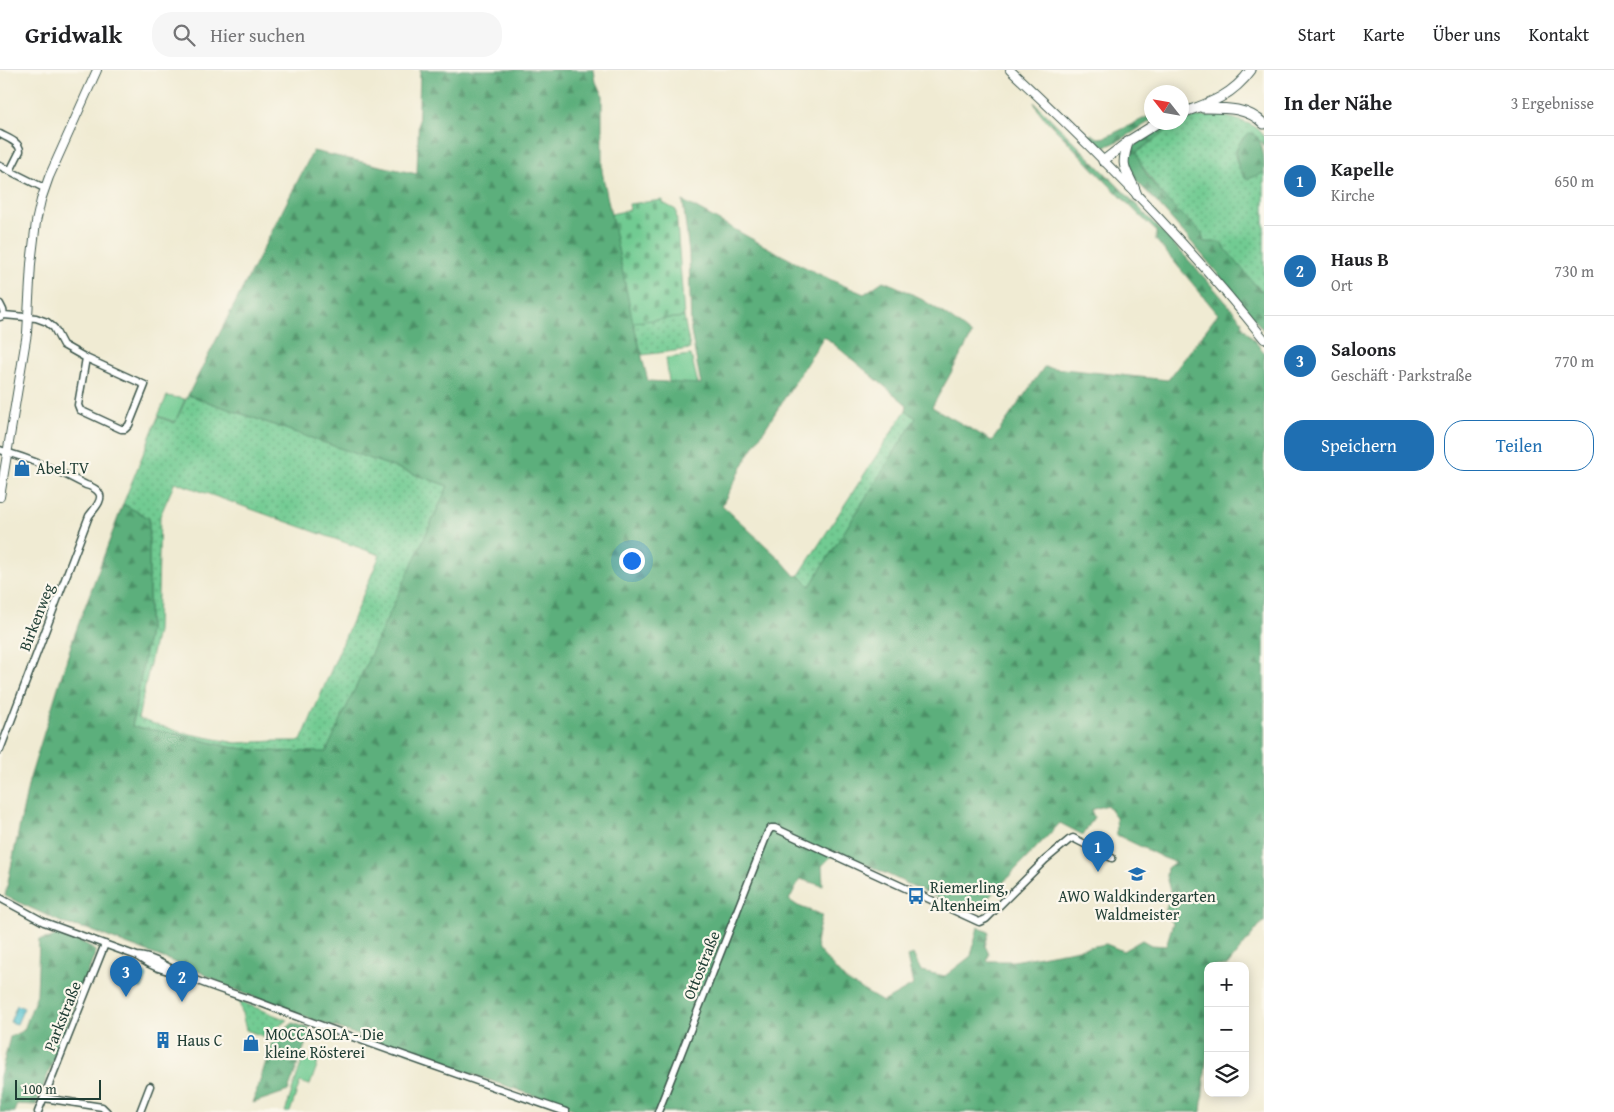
<!DOCTYPE html>
<html lang="de">
<head>
<meta charset="utf-8">
<style>
  :root { --surface:#fff; --page:#f6f6f6; --text:#202124; --muted:#757577; --line:#e0e0e0; --accent:#1f6fb2 }
  body { margin:0; font-family:"Gentium Book Plus",serif; background:var(--page); color:var(--text) }
  .controls { position:absolute; right:15px; bottom:15px; display:grid; overflow:hidden; border-radius:10px; box-shadow:0 2px 12px #0003 }
  .controls button { width:45px; height:45px; display:grid; place-items:center; padding:0; border:0; border-bottom:1px solid var(--line); background:var(--surface); color:var(--text); font:25px sans-serif }
  .compass { position:absolute; left:1144px; top:15px; width:45px; height:45px; border-radius:50%; background:var(--surface); box-shadow:0 2px 12px #0003; rotate:301deg }
  .scale { position:absolute; left:15px; bottom:12px; width:86px; box-sizing:border-box; padding-left:5px; border:2px solid #1f3d34; border-top:0; font-size:14px; line-height:18px; white-space:nowrap; color:#1f3d34; -webkit-text-stroke:4px #fbf7ec; paint-order:stroke }
  .you { position:absolute; left:631px; top:490px; width:18px; height:18px; margin:-12px; border:4px solid #fff; border-radius:50%; background:#1a73e8; box-shadow:0 0 0 8px #1a73e833 }
  .badge { display:grid; place-items:center; width:32px; height:32px; border-radius:50%; background:var(--accent); color:#fff; font-size:16px; font-weight:700 }
  .pin { position:absolute; translate:-50% -41px; filter:drop-shadow(0 1px 2px #0008) }
  .pin::after { content:''; position:absolute; top:26px; width:18px; height:15px; background:inherit; clip-path:polygon(0 0,100% 0,50% 100%) }
  .list { margin:0; padding:0; list-style:none }
  h2 { display:flex; justify-content:space-between; align-items:center; height:65px; margin:0; padding:0 20px; font-size:21px }
  h2 small { font-size:16px; font-weight:400; color:var(--muted) }
  .list li { display:grid; grid-template-columns:32px 1fr auto; gap:15px; align-items:center; box-sizing:border-box; height:90px; padding:0 20px; border-top:1px solid var(--line) }
  .list b { display:block; font-size:19px; white-space:nowrap }
  .list p { margin:0; font-size:16px; white-space:nowrap; color:var(--muted) }
  .list em { font-size:16px; font-style:normal; color:var(--muted) }
  .actions { display:flex; gap:10px; padding:15px 20px }
  .actions a { flex:1; padding:11px 0; border:1px solid var(--accent); border-radius:20px; text-align:center; font-size:18px; color:var(--accent) }
  .actions .main { background:var(--accent); color:#fff }
  .icon { flex:none; width:28px; height:28px; fill:none; stroke:currentColor; stroke-width:2; stroke-linecap:round; stroke-linejoin:round }
  .map { position:relative; flex:none; width:1264px; height:1042px; overflow:hidden }
  header { display:flex; align-items:center; gap:30px; box-sizing:border-box; height:70px; padding:0 25px; background:var(--surface); border-bottom:1px solid var(--line) }
  header strong { font-size:24px }
  nav { display:flex; gap:28px; margin-inline-start:auto; font-size:18px }
  .search { width:350px; height:45px; background:var(--page); display:flex; align-items:center; gap:12px; box-sizing:border-box; padding:0 18px; border-radius:20px; color:var(--muted); font-size:19px }
  main { display:flex }
  aside { flex:1; background:var(--surface) }
  .map>svg:first-child { display:block }
</style>
</head>
<body>
<header>
<strong>Gridwalk</strong>
<div class="search"><svg class="icon" aria-label="search" viewBox="0 0 24 24"><circle cx="10" cy="10" r="6"/><path d="M15 15l6 6"/></svg>Hier suchen</div>
<nav><a>Start</a><a>Karte</a><a>Über uns</a><a>Kontakt</a></nav>
</header>
<main>
<div class="map">
<svg width="1264" height="1042" viewBox="0 0 1264 1042">
  <defs>
    <pattern id="grass-dots" width="8" height="8" patternUnits="userSpaceOnUse" patternTransform="scale(1.25)"><rect width="8" height="8" fill="#71cb92"/><path d="M2 2h.1M6 6h.1" fill="none" stroke="#5ca678" stroke-width="1.8" stroke-linecap="round"/></pattern>
    <pattern id="forest-firs" width="22" height="20" patternUnits="userSpaceOnUse" patternTransform="scale(1.25)"><rect width="22" height="20" fill="#5caf7c"/><path d="M5 1l3.5 6h-7zM16 11l3.5 6h-7z" fill="#4b9066"/></pattern>
    <pattern id="cemetery-stones" width="16" height="16" patternUnits="userSpaceOnUse" patternTransform="scale(1.25)"><rect width="16" height="16" fill="#71cb92"/><path d="M2 7V4a2 2 0 0 1 4 0v3zM10 15v-3a2 2 0 0 1 4 0v3z" fill="#5ca678"/></pattern>
    <pattern id="water-ripples" width="26" height="14" patternUnits="userSpaceOnUse" patternTransform="scale(1.25)"><rect width="26" height="14" fill="#58c4d1"/><path d="M2 4q2-2 4 0t4 0M15 11q2-2 4 0t4 0" fill="none" stroke="#48a0aa"/></pattern>
  </defs>
  <rect width="100%" height="100%" fill="#fbf7ec"/>
  <filter id="ink" filterUnits="userSpaceOnUse"><feTurbulence type="fractalNoise" baseFrequency=".02" numOctaves="2"/><feDisplacementMap in="SourceGraphic" scale="10" xChannelSelector="R" yChannelSelector="G"/><feConvolveMatrix kernelMatrix="1 2 1 2 8 2 1 2 1" color-interpolation-filters="sRGB"/></filter>
  <filter id="wash" filterUnits="userSpaceOnUse"><feTurbulence type="fractalNoise" baseFrequency=".0096" numOctaves="4" result="noise"/><feDisplacementMap in="SourceGraphic" scale="20" xChannelSelector="R" yChannelSelector="G"/><feGaussianBlur stdDeviation="1.12" result="paint"/><feColorMatrix in="noise" values="0 0 0 0 0 0 0 0 0 0 0 0 0 0 0 0 0 1.4 0 .05"/><feComposite in="paint" operator="in"/></filter>
  <g filter="url(#wash)">
    <rect width="100%" height="100%" fill="#f0ebd3"/>
    <!-- grass -->
    <path fill="url(#grass-dots)" stroke="#488463" fill-rule="evenodd" d="M1218,45C1228,47 1254,53 1260,61C1264,65 1264,70 1264,76L1262,72L1244,67C1242,70 1239,74 1237,78C1232,88 1240,101 1247,108L1264,103V222L1204,172L1159,121L1139,91L1137,82L1169,59L1168,55L1197,47Z
      M684,247L690,279L642,285L633,252Z
      M188,325L448,416L326,683L263,681L229,677L177,664L132,657L149,560V448L123,434L158,347L175,353ZM175,412L380,485L301,671H275L236,673L184,663L138,649L157,561L160,446Z
      M906,340L916,348L810,516L799,505Z
      M239,931L287,950L265,967L246,960Z"/>
    <!-- forest -->
    <path fill="url(#forest-firs)" stroke="#3e7658" fill-rule="evenodd" d="M420,0H594L596,12L602,25V101L633,252L648,311L701,314L691,262L689,184L683,131C741,162 803,200 864,224L883,211C916,223 945,243 972,265L932,337L992,371L1044,297L1168,310L1218,244L1156,170V161C1126,133 1097,103 1069,73C1057,60 1040,47 1034,32C1105,103 1177,173 1242,251L1243,257L1264,282V852L1259,856L1227,896H1208V974L1201,1042H582L314,950L230,918L200,902L87,859L65,854L5,826L29,711L73,569L123,434L149,448V560L132,656L177,664L229,677L263,681L326,682L448,416L188,325L313,81L417,104ZM824,266L907,335L906,340L916,348L810,516L799,505L795,506L780,489L722,435L749,384ZM1107,735L1116,747L1117,765L1164,788L1175,792L1167,798L1166,806L1170,821L1165,844L1173,853L1166,876L1151,875L1142,870L1123,881L1106,874L1013,891H987L989,884L985,876L989,862L978,857L971,886L945,906L921,901L913,884L907,887L913,915L883,932L845,910L819,881L816,875L818,861L822,845L798,836L789,830L800,809L823,816L822,796L837,781L973,844L1060,753L1083,765L1094,747L1091,740Z
      M1151,45V51C1140,57 1115,76 1104,76C1098,77 1094,73 1090,69L1089,65L1092,64L1098,68L1106,67Z
      M1168,55L1169,59L1137,82C1144,113 1179,142 1202,163L1204,172H1220L1257,217L1264,222V261C1226,214 1189,167 1148,123C1140,114 1125,102 1128,88C1131,71 1153,62 1168,55Z
      M1249,63C1264,65 1264,88 1264,103L1247,109L1244,107C1234,89 1231,77 1249,63Z
      M60,863L88,875L96,882L36,1035L17,1034L14,1042H0V1007L10,967L24,960L37,924L39,870L50,868Z
      M293,953L311,959L288,1021L253,1033L273,969Z"/>
    <!-- cemetery -->
    <path fill="url(#cemetery-stones)" stroke="#488463" d="M663,130V133L676,140L684,247L633,252L611,144L630,140L629,134Z"/>
    <!-- park -->
    <path fill="#71cb92" stroke="#488463" d="M691,285L698,314L669,312L666,288Z
      M167,326L185,329L175,352L158,346Z
      M303,988L318,993L310,1015L300,1012L290,1042H285Z"/>
    <!-- water -->
    <path fill="url(#water-ripples)" stroke="#3c8082" d="M130,898L146,904L147,906L142,919L138,917L136,911V907L134,906Z
      M17,935L24,938L17,954L10,952Z"/>
  </g>
  <g filter="url(#ink)">
    <g fill="none" stroke-linecap="round" stroke-linejoin="round">
      <!-- minor casing -->
      <g stroke="#3e574c" stroke-width="9">
        <path id="minor" d="M0,64C7,68 20,72 20,81L10,101
          M0,96L44,118
          M0,234L3,240L4,245
          M0,247L4,245L36,248L47,252L54,258L63,275L86,288L145,315L129,355L125,359H121L80,340L78,335L86,288
          M0,380C30,389 58,400 86,415C90,416 97,419 99,423C104,430 93,440 89,446L0,680
          M0,828L44,852L137,886C153,887 166,896 179,903C204,915 232,923 258,932C360,971 463,1006 566,1042
          M138,887C149,895 164,901 177,902
          M44,1028L102,1037L107,1042
          M38,1042L105,874
          M140,1042L150,1016
          M658,1042L768,762L771,758H775L979,852L986,849L1045,790L1069,770L1073,768L1112,788"/>
      </g>
      <!-- major casing -->
      <g stroke="#3e574c" stroke-width="10">
        <path id="major" d="M1010,0C1100,84 1187,172 1264,269
          M0,427L27,263L31,194L36,152L41,130L49,107L97,0"/>
      </g>
      <!-- highway casing -->
      <g stroke="#3e574c" stroke-width="11">
        <path id="highway" d="M1203,38C1225,38 1247,37 1264,54
          M1182,43C1210,33 1232,26 1251,0
          M1129,70C1118,102 1128,98 1137,125
          M1103,91L1130,70L1159,52"/>
      </g>
      <!-- minor -->
      <use href="#minor" stroke="#fff" stroke-width="6"/>
      <!-- major -->
      <use href="#major" stroke="#fff" stroke-width="8"/>
      <!-- highway -->
      <use href="#highway" stroke="#fff" stroke-width="9"/>
    </g>
  </g>
  <!-- icons -->
  <defs>
    <g id="shop-bare" transform="scale(1.35)"><path d="M-5-2.5h2.3a2.7 3.5 0 0 1 5.4 0H5L5.5 6h-11ZM-1.5-2.5h3a1.5 2.3 0 0 0-3 0Z" fill="#1f6fb2" stroke="#fbf7ec" stroke-width="2.5" paint-order="stroke"/></g>
    <g id="school-bare" transform="scale(1.35)"><path d="M0-5L7-2L0 1L-7-2ZM-4 1L0 2.5L4 1V4Q0 6-4 4Z" fill="#1f6fb2" stroke="#fbf7ec" stroke-width="2.5" paint-order="stroke"/></g>
    <g id="bus-bare" transform="scale(1.35)"><path d="M-5-6H5V4H4V6H2V4H-2V6H-4V4H-5ZM-3.5-4V0h7V-4ZM-3.5 1.2v1.5H-2V1.2ZM2 1.2v1.5H3.5V1.2Z" fill="#1f6fb2" stroke="#fbf7ec" stroke-width="2.5" paint-order="stroke"/></g>
    <g id="building-bare" transform="scale(1.35)"><path d="M-4-6H4V6H1V3H-1V6H-4ZM-2.5-4.3h1.7v1.8h-1.7ZM.8-4.3h1.7v1.8H.8ZM-2.5-1h1.7V.8h-1.7ZM.8-1h1.7V.8H.8Z" fill="#1f6fb2" stroke="#fbf7ec" stroke-width="2.5" paint-order="stroke"/></g>
  </defs>
  <g fill-rule="evenodd">
    <use href="#shop-bare" x="22" y="398"/>
    <use href="#school-bare" x="1137" y="804"/>
    <use href="#bus-bare" x="916" y="826"/>
    <use href="#building-bare" x="163" y="970"/>
    <use href="#shop-bare" x="251" y="973"/>
  </g>
  <g text-anchor="middle" stroke-width="4.5" stroke-linejoin="round" paint-order="stroke">
    <!-- poi labels -->
    <g font-size="16" fill="#1f3d34" stroke="#fbf7ec" text-anchor="start">
      <text x="36" y="404">Abel.TV</text>
      <text x="930" y="823">Riemerling,<tspan x="930" dy="18">Altenheim</tspan></text>
      <text x="1137" y="832" text-anchor="middle">AWO Waldkindergarten<tspan x="1137" dy="18">Waldmeister</tspan></text>
      <text x="265" y="970">MOCCASOLA - Die<tspan x="265" dy="18">kleine Rösterei</tspan></text>
      <text x="177" y="976">Haus C</text>
    </g>
    <!-- street labels -->
    <g font-size="16" fill="#1f3d34" stroke="#fbf7ec">
      <text transform="translate(36 547) rotate(-69)" y="6">Birkenweg</text>
      <text transform="translate(701 895) rotate(-68)" y="6">Ottostraße</text>
      <text transform="translate(62 946) rotate(-68)" y="6">Parkstraße</text>
    </g>
  </g>
</svg>
<div class="controls">
<button>+</button>
<button>−</button>
<button><svg class="icon" aria-label="layers" viewBox="0 0 24 24"><path d="M12 4l9 5-9 5-9-5zM3 14l9 5 9-5"/></svg></button>
</div>
<svg class="compass" viewBox="-18 -18 36 36"><path d="M0-13l5 13h-10z" fill="#e53935"/><path d="M0 13l5-13h-10z" fill="#757577"/></svg>
<div class="scale">100 m</div>
<div class="you"></div>
<div class="pin badge" style="left:1098px;top:802px">1</div>
<div class="pin badge" style="left:182px;top:932px">2</div>
<div class="pin badge" style="left:126px;top:927px">3</div>
</div>
<aside>
<h2>In der Nähe<small>3 Ergebnisse</small></h2>
<ul class="list">
<li><span class="badge">1</span><div><b>Kapelle</b><p>Kirche</p></div><em>650 m</em></li>
<li><span class="badge">2</span><div><b>Haus B</b><p>Ort</p></div><em>730 m</em></li>
<li><span class="badge">3</span><div><b>Saloons</b><p>Geschäft · Parkstraße</p></div><em>770 m</em></li>
</ul>
<div class="actions"><a class="main">Speichern</a><a>Teilen</a></div>
</aside>
</main>
</body>
</html>
